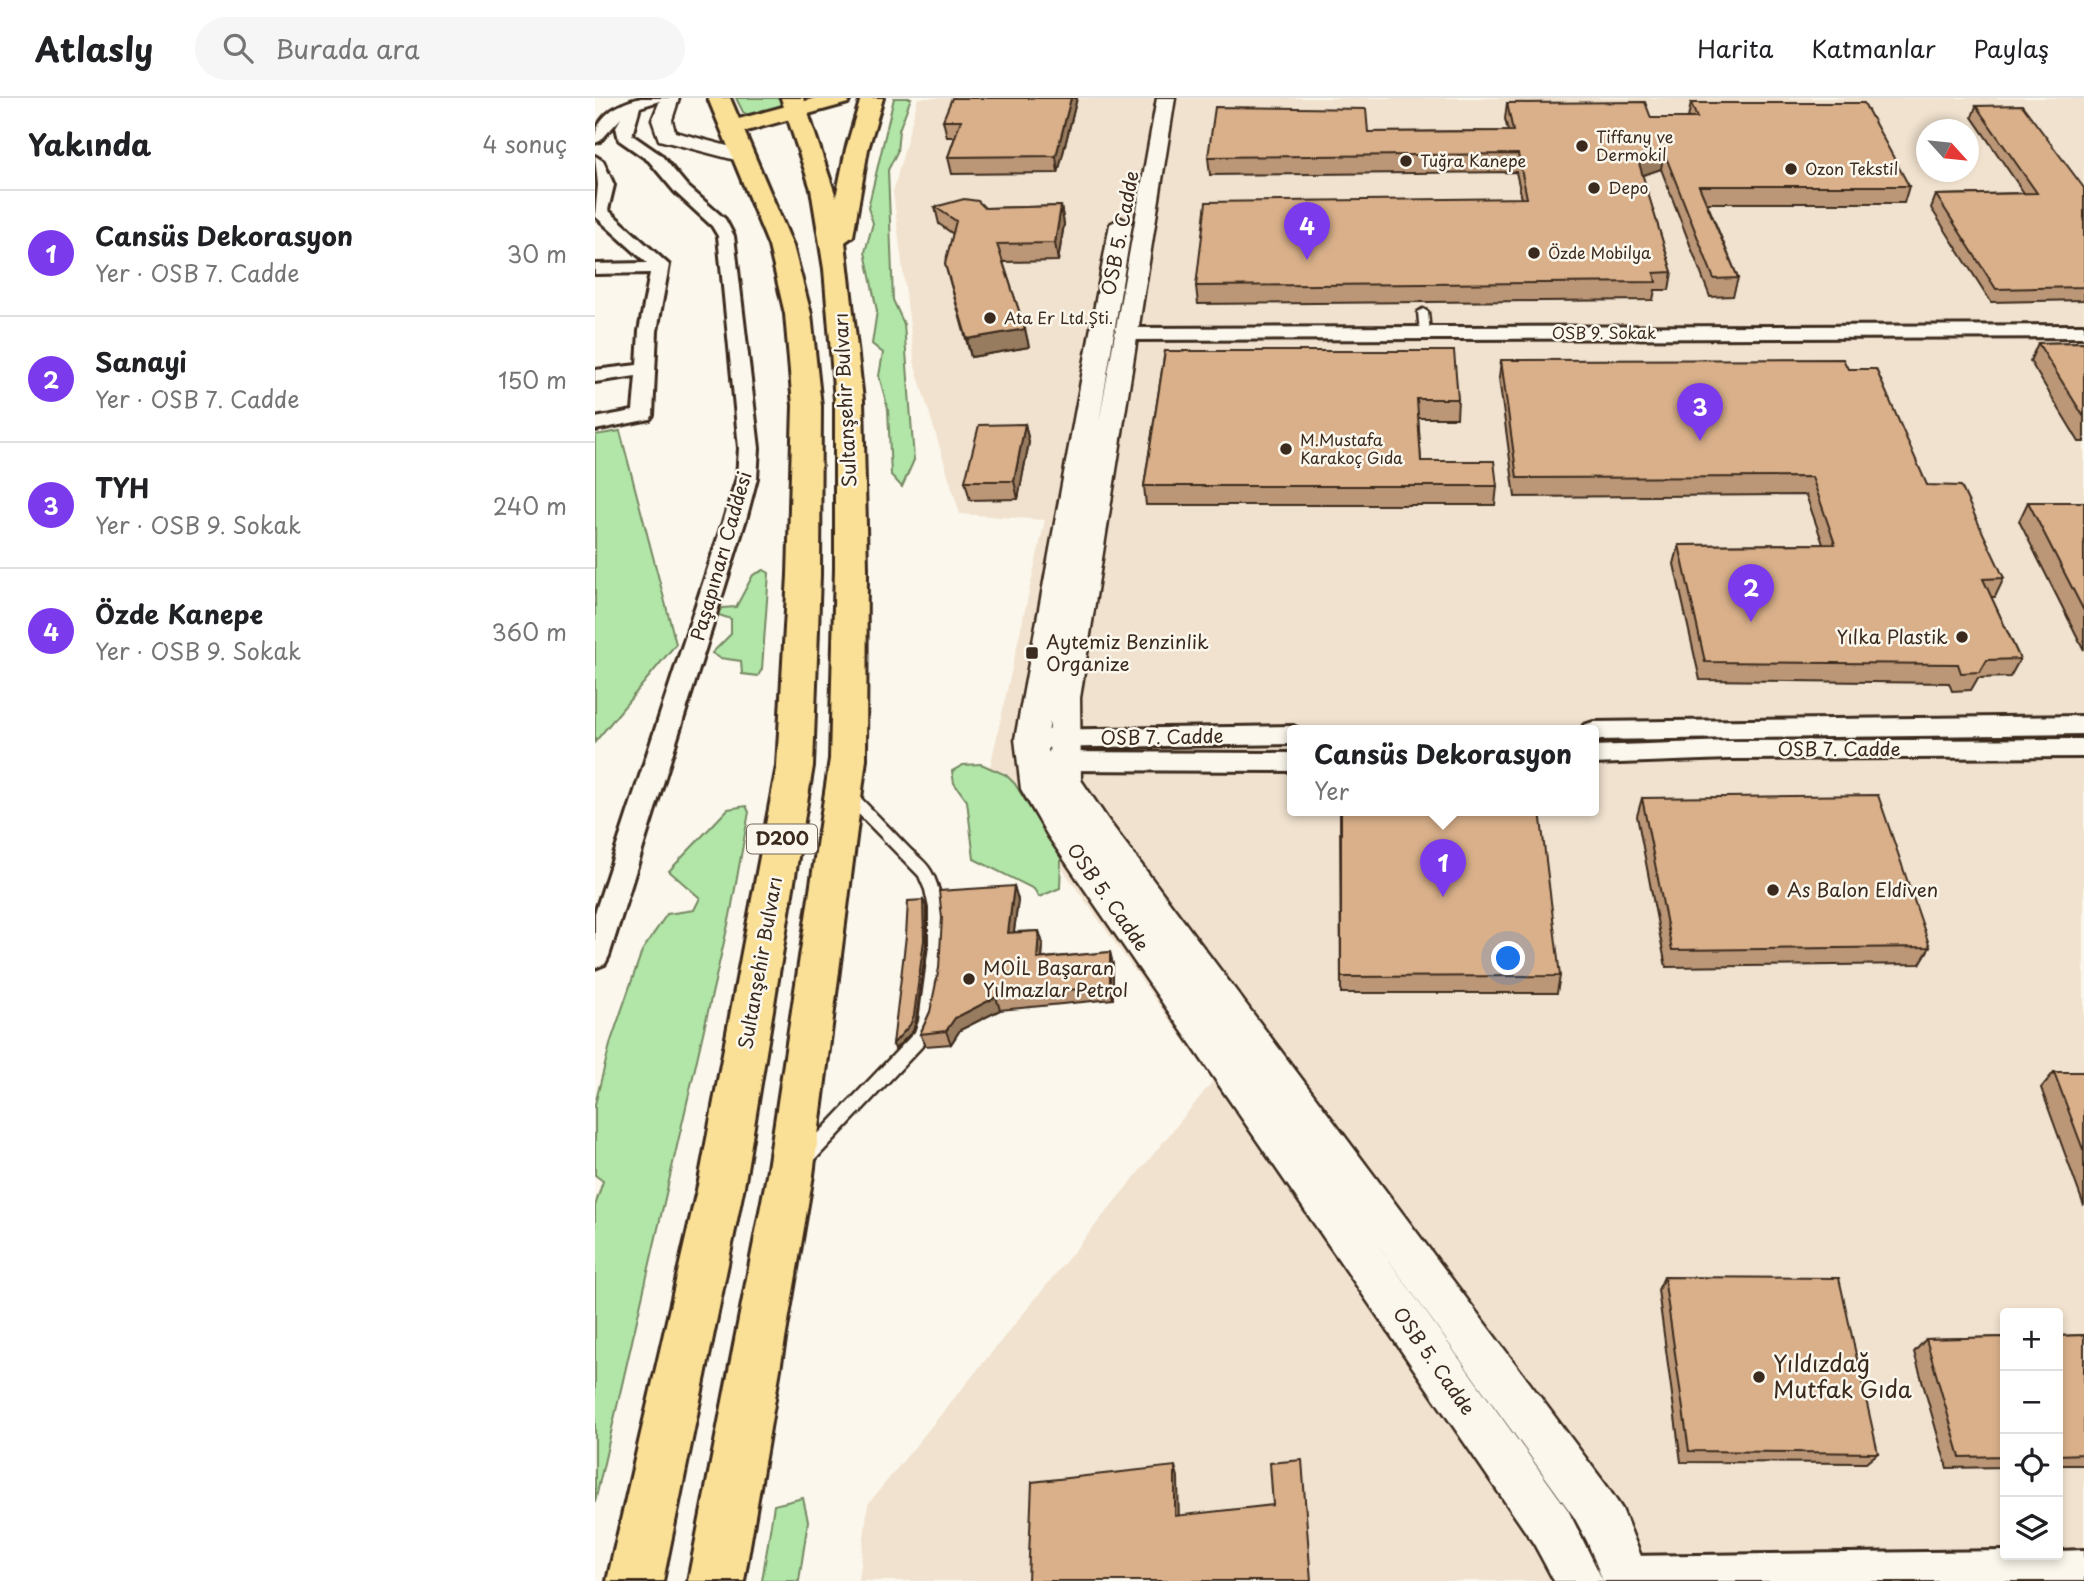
<!DOCTYPE html>
<html lang="tr">
<head>
<meta charset="utf-8">
<style>
  :root { --surface:#fff; --page:#f6f6f6; --text:#202124; --muted:#757577; --line:#e0e0e0; --accent:#7c3aed }
  body { margin:0; font-family:"Playpen Sans",sans-serif; background:var(--page); color:var(--text) }
  .controls { position:absolute; right:21px; bottom:21px; display:grid; overflow:hidden; border-radius:7px; box-shadow:0 4px 10px #0003 }
  .controls button { width:63px; height:63px; display:grid; place-items:center; padding:0; border:0; border-bottom:2px solid var(--line); background:var(--surface); color:var(--text); font:35px sans-serif }
  .compass { position:absolute; left:1321px; top:21px; width:63px; height:63px; border-radius:50%; background:var(--surface); box-shadow:0 4px 10px #0003; rotate:117deg }
  .you { position:absolute; left:914px; top:861px; width:24px; height:24px; margin:-18px; border:5px solid #fff; border-radius:50%; background:#1a73e8; box-shadow:0 0 0 10px #1a73e833 }
  .badge { display:grid; place-items:center; width:46px; height:46px; border-radius:50%; background:var(--accent); color:#fff; font-size:23px; font-weight:700 }
  .pin { position:absolute; translate:-50% -58px; filter:drop-shadow(0 2px 4px #0008) }
  .pin::after { content:''; position:absolute; top:37px; width:24px; height:21px; background:inherit; clip-path:polygon(0 0,100% 0,50% 100%) }
  .popup { position:absolute; left:692px; top:627px; width:312px; height:91px; box-sizing:border-box; display:grid; place-content:center; border-radius:7px; background:var(--surface); filter:drop-shadow(0 2px 5px #0005); font-size:23px; white-space:nowrap; color:var(--muted) }
  .popup b { font-size:26px; color:var(--text) }
  .popup::after { content:''; position:absolute; left:50%; top:100%; margin-left:-14px; border:14px solid transparent; border-top-color:var(--surface) }
  .list { margin:0; padding:0; list-style:none }
  h2 { display:flex; justify-content:space-between; align-items:center; height:91px; margin:0; padding:0 28px; font-size:30px }
  h2 small { font-size:23px; font-weight:400; color:var(--muted) }
  .list li { display:grid; grid-template-columns:46px 1fr auto; gap:21px; align-items:center; box-sizing:border-box; height:126px; padding:0 28px; border-top:2px solid var(--line) }
  .list b { display:block; font-size:26px; white-space:nowrap }
  .list p { margin:0; font-size:23px; white-space:nowrap; color:var(--muted) }
  .list em { font-size:23px; font-style:normal; color:var(--muted) }
  .icon { flex:none; width:38px; height:38px; fill:none; stroke:currentColor; stroke-width:2; stroke-linecap:round; stroke-linejoin:round }
  .map { position:relative; flex:none; width:1489px; height:1483px; overflow:hidden }
  header { display:flex; align-items:center; gap:42px; box-sizing:border-box; height:98px; padding:0 35px; background:var(--surface); border-bottom:2px solid var(--line) }
  header strong { font-size:33px }
  nav { display:flex; gap:38px; margin-inline-start:auto; font-size:24px }
  .search { width:490px; height:63px; background:var(--page); display:flex; align-items:center; gap:18px; box-sizing:border-box; padding:0 24px; border-radius:38px; color:var(--muted); font-size:26px }
  main { display:flex }
  aside { flex:1; background:var(--surface) }
  .map>svg:first-child { display:block }
</style>
</head>
<body>
<header>
<strong>Atlasly</strong>
<div class="search"><svg class="icon" aria-label="search" viewBox="0 0 24 24"><circle cx="10" cy="10" r="6"/><path d="M15 15l6 6"/></svg>Burada ara</div>
<nav><a>Harita</a><a>Katmanlar</a><a>Paylaş</a></nav>
</header>
<main>
<aside>
<h2>Yakında<small>4 sonuç</small></h2>
<ul class="list">
<li><span class="badge">1</span><div><b>Cansüs Dekorasyon</b><p>Yer · OSB 7. Cadde</p></div><em>30 m</em></li>
<li><span class="badge">2</span><div><b>Sanayi</b><p>Yer · OSB 7. Cadde</p></div><em>150 m</em></li>
<li><span class="badge">3</span><div><b>TYH</b><p>Yer · OSB 9. Sokak</p></div><em>240 m</em></li>
<li><span class="badge">4</span><div><b>Özde Kanepe</b><p>Yer · OSB 9. Sokak</p></div><em>360 m</em></li>
</ul>
</aside>
<div class="map">
<svg width="1489" height="1483" viewBox="0 0 1489 1483">
  <rect width="100%" height="100%" fill="#fbf7ec"/>
  <filter id="ink" filterUnits="userSpaceOnUse"><feTurbulence type="fractalNoise" baseFrequency=".0143" numOctaves="2"/><feDisplacementMap in="SourceGraphic" scale="14" xChannelSelector="R" yChannelSelector="G"/><feConvolveMatrix kernelMatrix="1 2 1 2 8 2 1 2 1" color-interpolation-filters="sRGB"/></filter>
  <g filter="url(#ink)">
    <!-- built -->
    <path fill="#f1e2cf" fill-rule="evenodd" d="M323,0H1489V1483H264L273,1406L618,983L395,669L450,422L365,416L320,268L298,94ZM1332,32H1374V74H1332ZM698,633H998V713H698ZM1410,1215H1463V1457H1410Z"/>
    <!-- green -->
    <path fill="#b1e6a8" stroke="#768863" stroke-width="2" d="M141,0H187L190,10L155,18L148,14Z
      M299,0H316L304,32L302,54L293,72L298,202L309,226L319,362L307,389L296,377L293,311L284,278L288,255L277,246L282,213L270,154L278,125L273,110Z
      M25,333L81,546L0,644V337Z
      M169,472L174,475L167,571L163,578L147,576L146,563L125,560L117,555L136,536V521L121,516L127,510L141,509L158,477Z
      M386,666L411,677L420,686L466,760L465,790L444,799L439,791L379,761L372,703L359,685L357,673L368,667Z
      M151,708L154,714L135,818L0,1404V1108L8,1083L0,1077V1006L16,943L47,853L72,816L99,812L105,800L74,773L133,711Z
      M208,1400L213,1423L204,1483H167L179,1407Z"/>
    <g fill="none" stroke-linecap="round" stroke-linejoin="round">
      <!-- service casing -->
      <g stroke="#3b2a1e" stroke-width="5">
        <path id="service" d="M828,211L833,214L835,235L830,238L825,235L823,214Z
          M252,690L257,691C276,711 295,730 314,750C321,757 331,764 336,773C358,811 350,904 332,943L216,1066L210,1069L204,1066L202,1061L204,1056L320,934L324,923L334,848V810L330,792L324,778L247,699L245,695L247,691Z"/>
      </g>
      <!-- minor casing -->
      <g stroke="#3b2a1e" stroke-width="6">
        <path id="minor" d="M46,0H74L45,9L37,37L66,57L92,88L130,121L139,138L164,350L162,380L152,418L14,858L10,866L0,870V815L130,418L142,380L144,350L123,138L117,128L80,94L54,63L24,42L21,29L26,20L5,43L0,45C0,18 21,6 46,0Z
          M0,58L8,63L19,87L13,112L74,167L62,233L58,317L55,321L0,332V320L38,313L41,278L0,284V272L42,267L44,233L55,175L0,176V166L52,165L0,118L3,87Z
          M1489,227V239L530,242L521,236L530,230Z
          M1489,618V636L998,642V633H986L989,627L998,624Z
          M698,628L708,633H698V646L436,650L427,647L424,641L427,635L436,632Z
          M1489,641V659L1134,661L998,666V648L1134,643Z
          M452,654L698,655V673L452,672L443,670L439,663L443,656Z
          M1489,1452V1483H1014L1011,1477L1017,1464L1030,1458L1410,1453V1457H1463V1453Z"/>
      </g>
      <!-- tertiary casing -->
      <g stroke="#3b2a1e" stroke-width="5">
        <path id="tertiary" d="M66,0H84L77,22L80,34L155,54L158,58L148,64L64,42L57,22Z
          M562,0H580L485,600L486,682L513,722L1011,1387L1027,1411L1056,1483H1008L992,1443L979,1419L777,1139L973,1412L1008,1483H959L939,1446L453,738L426,691L420,641L515,126L526,120L537,126L504,325ZM455,623L454,661L452,641Z"/>
      </g>
      <!-- primary casing -->
      <g stroke="#3b2a1e" stroke-width="6">
        <path id="primary" d="M221,0H256L253,5L137,37L126,30L129,25Z"/>
      </g>
      <!-- trunk casing -->
      <g stroke="#3b2a1e" stroke-width="6">
        <path id="trunk" d="M113,0H135L198,148L216,216L226,308L225,477L218,668L150,1083L68,1483H12L104,1083L182,668L193,477L198,308L190,216L174,148Z
          M186,0H208L241,99L251,51L266,0H288L273,51L258,138L250,144L268,302L272,470L271,661L218,1077L149,1483H93L172,1077L235,661L240,470V302L229,171L216,91Z"/>
      </g>
      <!-- service -->
      <use href="#service" fill="#fbf7ec" fill-rule="evenodd"/>
      <!-- minor -->
      <use href="#minor" fill="#fbf7ec" fill-rule="evenodd"/>
      <!-- tertiary -->
      <use href="#tertiary" fill="#fbf7ec" fill-rule="evenodd"/>
      <!-- primary -->
      <use href="#primary" fill="#fadf96" fill-rule="evenodd"/>
      <!-- trunk -->
      <use href="#trunk" fill="#fadf96" fill-rule="evenodd"/>
    </g>
    <!-- wall -->
    <path fill="#bb9777" stroke="#3b2a1e" stroke-width="2" d="M482,0L463,75L357,76L353,59L360,39H352L348,22Z
      M912,5L1056,20H1093L1096,5L1314,88L1309,105H1112L1143,180L1138,198L1115,199L1066,71L1047,77L1077,174L1074,192H1060L1058,202L603,206L601,188L927,101L921,74L615,77L613,59L773,34L913,33L910,21Z
      M1381,8L1489,90V202L1396,204L1336,110L1341,97L1429,95L1377,19Z
      M466,108L469,126L463,163L408,164L430,231L434,249L376,259L350,166L358,136L344,126L340,109L390,110Z
      M1489,244V344H1484L1435,263L1443,245Z
      M570,253L863,301L862,320H823L826,363L902,388L900,407H551L549,388Z
      M906,262L1253,271L1332,387L1409,480L1400,499H1396L1425,561L1415,579L1383,580L1376,592L1357,593L1354,585L1105,582L1079,466L1084,447L1228,446L1211,397L920,399L904,280Z
      M430,326L434,344L423,401L375,402L370,383Z
      M1433,404H1489V552L1424,423Z
      M1047,700L1335,849L1325,866L1071,869L1042,718Z
      M745,713L965,878L962,895H746Z
      M419,788L423,802L419,834L444,833L448,846L447,860L515,854L518,867V901L405,912L365,932L356,946L331,948L325,936L335,914Z
      M1459,974H1489V1108L1446,990Z
      M1069,1179L1283,1355L1271,1365L1086,1364L1063,1192Z
      M1489,1237V1367H1463V1238Z
      M1410,1239V1369L1352,1370L1319,1254L1331,1241Z"/>
    <!-- shaded-wall -->
    <path fill="#987b61" stroke="#3b2a1e" stroke-width="2" d="M476,0H482L463,75L461,58Z
      M1069,54L1066,71L1040,80L1043,62Z
      M466,108L469,126L463,163L460,145Z
      M430,231L434,249L376,259L372,241Z
      M430,326L434,344L423,401L419,383Z
      M419,788L423,802L417,848L413,835Z
      M328,802L331,808V848L321,922L318,933L300,951L298,946Z
      M444,833L448,846L446,873L442,861Z
      M515,854L518,867V901L515,888Z
      M401,899L405,912L365,932L356,946L351,933L360,920Z
      M580,1368L583,1379L584,1427L580,1418Z"/>
    <!-- building -->
    <path fill="#d9b08a" stroke="#3b2a1e" stroke-width="2" d="M357,0H476L461,58L353,59L366,22H348Z
      M1050,4L1056,20H1102L1096,5H1269L1314,88H1104L1143,180L1119,181L1069,54L1043,62L1077,174L1059,175L1061,184L601,188L611,104L932,100L923,56L613,59L620,9L771,11L773,34L918,33L912,5Z
      M1427,7L1489,90V189L1401,191L1341,97L1442,95L1381,8Z
      M369,101L383,103L390,110L466,108L460,145L402,146L430,231L372,241L350,166L361,123L340,109Z
      M1489,244V319L1443,245Z
      M570,253H859L863,301H822L826,363H899L902,388H549Z
      M1248,261L1253,271H1281L1332,387L1366,388L1409,480L1388,481L1425,561L1392,562L1385,574L1366,575L1363,566L1110,564L1084,447L1240,446L1217,379L922,380L906,262Z
      M430,326L419,383H370L384,327Z
      M1433,404H1489V513Z
      M1283,697L1335,849L1077,852L1047,700Z
      M746,713H945L965,878L746,879Z
      M419,788L413,835L444,833L442,861L515,854V888L401,899L360,920L351,933L325,936L335,914L344,870L347,820L344,793Z
      M328,802L329,842L319,917L315,927L298,946L311,838L313,803Z
      M1459,974H1489V1054Z
      M1069,1179L1244,1180L1283,1355L1094,1353Z
      M1489,1237V1356L1463,1357V1238Z
      M1410,1239V1358L1365,1359L1331,1241Z
      M707,1362L716,1483H433L437,1384L580,1368V1418L678,1407L675,1365Z"/>
  </g>
  <!-- markers -->
  <g fill="#3b2a1e" stroke="#fbf7ec" stroke-width="2.5">
    <circle cx="987" cy="48" r="7"/>
    <circle cx="811" cy="63" r="7"/>
    <circle cx="1196" cy="71" r="7"/>
    <circle cx="999" cy="90" r="7"/>
    <circle cx="939" cy="155" r="7"/>
    <circle cx="395" cy="220" r="7"/>
    <circle cx="691" cy="351" r="7"/>
    <circle cx="1367" cy="539" r="7"/>
    <rect x="430" y="548" width="14" height="14" rx="3.5"/>
    <circle cx="1178" cy="792" r="7"/>
    <circle cx="374" cy="881" r="7"/>
    <circle cx="1164" cy="1279" r="7"/>
  </g>
  <g text-anchor="middle" stroke-width="5" stroke-linejoin="round" paint-order="stroke">
    <!-- far-poi labels -->
    <g font-size="16" fill="#3b2a1e" stroke="#fbf7ec" text-anchor="start">
      <text x="1001" y="45">Tiffany ve<tspan x="1001" dy="18">Dermokil</tspan></text>
      <text x="825" y="69">Tuğra Kanepe</text>
      <text x="1210" y="77">Ozon Tekstil</text>
      <text x="1013" y="96">Depo</text>
      <text x="953" y="161">Özde Mobilya</text>
      <text x="409" y="226">Ata Er Ltd.Şti.</text>
      <text x="705" y="348">M.Mustafa<tspan x="705" dy="18">Karakoç Gıda</tspan></text>
    </g>
    <!-- far-street labels -->
    <g font-size="16" fill="#3b2a1e" stroke="#fbf7ec">
      <text x="1009" y="241">OSB 9. Sokak</text>
    </g>
    <!-- shield labels -->
    <rect fill="#fbf7ec" stroke="#75685c" stroke-width="2" x="152" y="726.5" width="70" height="29" rx="5"/>
    <g font-size="18" font-weight="bold" fill="#3b2a1e">
      <text x="187" y="747">D200</text>
    </g>
    <!-- street labels -->
    <g font-size="19" fill="#3b2a1e" stroke="#fbf7ec">
      <text transform="translate(525 135) rotate(-79)" y="7">OSB 5. Cadde</text>
      <text transform="translate(250 302) rotate(-93)" y="7">Sultanşehir Bulvarı</text>
      <text transform="translate(126 458) rotate(-74)" y="7">Paşapınarı Caddesi</text>
      <text transform="translate(567 639) rotate(-1)" y="7">OSB 7. Cadde</text>
      <text x="1244" y="658">OSB 7. Cadde</text>
      <text transform="translate(513 799) rotate(55)" y="7">OSB 5. Cadde</text>
      <text transform="translate(165 865) rotate(-80)" y="7">Sultanşehir Bulvarı</text>
      <text transform="translate(839 1263) rotate(55)" y="7">OSB 5. Cadde</text>
    </g>
    <!-- poi labels -->
    <g font-size="19" fill="#3b2a1e" stroke="#fbf7ec" text-anchor="start">
      <text x="1353" y="546" text-anchor="end">Yılka Plastik</text>
      <text x="451" y="551">Aytemiz Benzinlik<tspan x="451" dy="22">Organize</tspan></text>
      <text x="1192" y="799">As Balon Eldiven</text>
      <text x="388" y="877">MOİL Başaran<tspan x="388" dy="22">Yılmazlar Petrol</tspan></text>
    </g>
    <!-- near-poi labels -->
    <g font-size="23" fill="#3b2a1e" stroke="#fbf7ec" text-anchor="start">
      <text x="1178" y="1274">Yıldızdağ<tspan x="1178" dy="26">Mutfak Gıda</tspan></text>
    </g>
  </g>
</svg>
<div class="controls">
<button>+</button>
<button>−</button>
<button><svg class="icon" aria-label="locate" viewBox="0 0 24 24"><circle cx="12" cy="12" r="6"/><path d="M12 2v4M12 18v4M2 12h4M18 12h4"/></svg></button>
<button><svg class="icon" aria-label="layers" viewBox="0 0 24 24"><path d="M12 4l9 5-9 5-9-5zM3 14l9 5 9-5"/></svg></button>
</div>
<svg class="compass" viewBox="-18 -18 36 36"><path d="M0-13l5 13h-10z" fill="#e53935"/><path d="M0 13l5-13h-10z" fill="#757577"/></svg>
<div class="you"></div>
<div class="pin badge" style="left:848px;top:799px">1</div>
<div class="popup"><b>Cansüs Dekorasyon</b>Yer</div>
<div class="pin badge" style="left:1156px;top:524px">2</div>
<div class="pin badge" style="left:1105px;top:343px">3</div>
<div class="pin badge" style="left:712px;top:162px">4</div>
</div>
</main>
</body>
</html>
